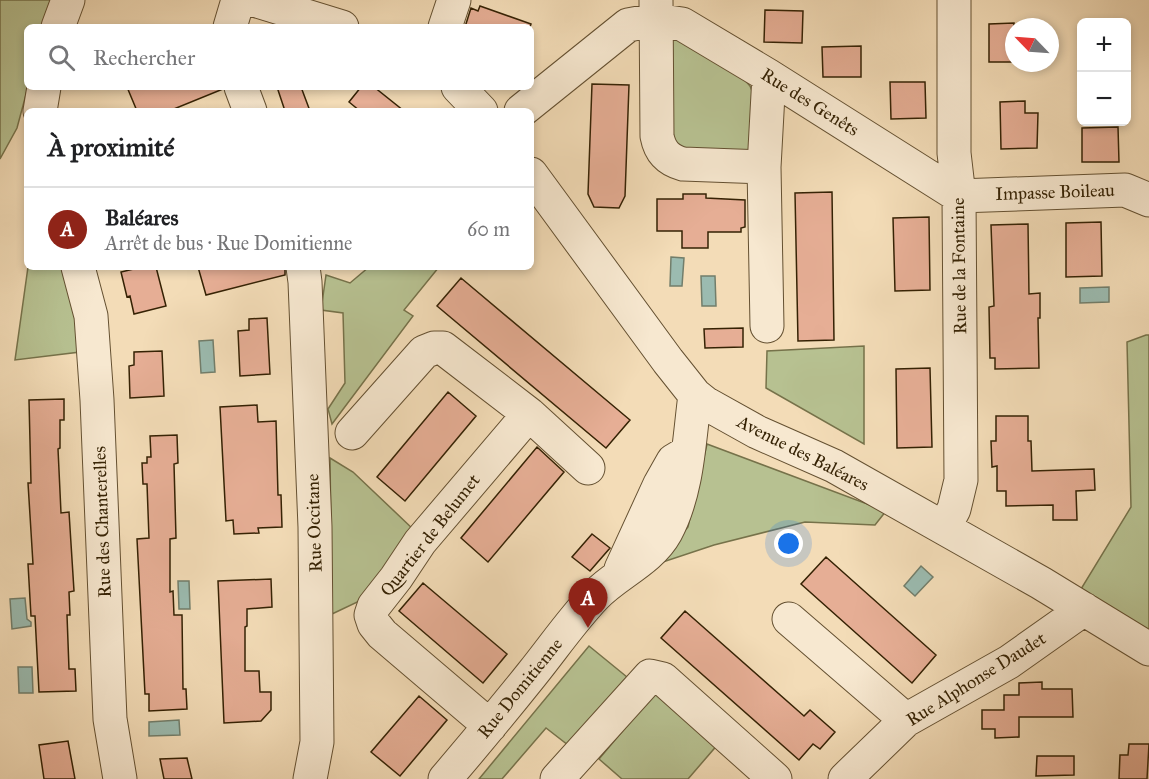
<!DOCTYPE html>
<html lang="fr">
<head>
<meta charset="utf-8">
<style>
  :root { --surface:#fff; --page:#f6f6f6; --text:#202124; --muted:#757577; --line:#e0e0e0; --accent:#8f2418 }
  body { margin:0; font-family:"IM FELL Great Primer",serif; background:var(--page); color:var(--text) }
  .controls { position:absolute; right:18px; top:18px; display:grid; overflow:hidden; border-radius:9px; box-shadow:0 3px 9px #0003 }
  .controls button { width:54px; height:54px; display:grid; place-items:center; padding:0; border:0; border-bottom:2px solid var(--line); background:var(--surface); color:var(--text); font:30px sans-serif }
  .compass { position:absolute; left:1005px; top:18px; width:54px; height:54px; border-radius:50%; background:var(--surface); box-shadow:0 3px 9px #0003; rotate:295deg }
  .you { position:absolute; left:789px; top:544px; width:21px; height:21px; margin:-15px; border:4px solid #fff; border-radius:50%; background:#1a73e8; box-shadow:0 0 0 9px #1a73e833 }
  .badge { display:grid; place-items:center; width:39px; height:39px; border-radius:50%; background:var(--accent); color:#fff; font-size:20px; font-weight:700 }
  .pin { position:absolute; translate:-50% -50px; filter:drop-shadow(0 2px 3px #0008) }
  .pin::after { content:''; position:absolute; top:32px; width:21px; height:18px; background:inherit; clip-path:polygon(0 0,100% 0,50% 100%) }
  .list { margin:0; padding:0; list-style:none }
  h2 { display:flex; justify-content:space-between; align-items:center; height:78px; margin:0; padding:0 24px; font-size:26px }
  h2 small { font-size:20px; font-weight:400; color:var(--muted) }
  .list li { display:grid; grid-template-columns:39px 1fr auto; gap:18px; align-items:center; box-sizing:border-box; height:84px; padding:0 24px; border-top:2px solid var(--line) }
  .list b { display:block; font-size:22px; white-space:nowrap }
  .list p { margin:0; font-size:20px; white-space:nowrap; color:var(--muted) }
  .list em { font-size:20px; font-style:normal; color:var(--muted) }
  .icon { flex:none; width:33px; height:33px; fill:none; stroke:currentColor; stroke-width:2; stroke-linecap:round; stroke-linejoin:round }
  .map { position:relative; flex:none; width:1149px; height:779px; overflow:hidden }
  .search { position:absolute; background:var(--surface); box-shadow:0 3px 9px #0003; left:24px; top:24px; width:510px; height:66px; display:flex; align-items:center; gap:15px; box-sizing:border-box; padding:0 21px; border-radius:9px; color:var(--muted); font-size:22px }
  .panel { position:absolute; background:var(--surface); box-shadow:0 3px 9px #0003; left:24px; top:108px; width:510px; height:162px; border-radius:9px }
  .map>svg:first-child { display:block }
</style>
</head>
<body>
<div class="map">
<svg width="1149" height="779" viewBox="0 0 1149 779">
  <rect width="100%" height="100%" fill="#f3dcb7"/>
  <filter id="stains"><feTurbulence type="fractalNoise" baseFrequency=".00333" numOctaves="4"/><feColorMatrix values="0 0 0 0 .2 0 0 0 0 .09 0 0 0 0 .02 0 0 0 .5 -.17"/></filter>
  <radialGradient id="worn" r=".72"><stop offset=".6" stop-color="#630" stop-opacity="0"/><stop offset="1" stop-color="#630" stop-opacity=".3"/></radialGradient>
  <!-- green -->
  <path fill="#b7c191" stroke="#76724a" stroke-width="1.5" d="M0,0H51L43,27H27L28,87L17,128L0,159Z
    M674,37L743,78L750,86L754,96L753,151L673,153L670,42Z
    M28,267H63L78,316L80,352L15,360Z
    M369,267H439L404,310L413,316L332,424L328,409L345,383L343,313L321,310L326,275L350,283Z
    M1146,335H1149V630L1081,589L1131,507L1127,342Z
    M864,346V444L766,388L767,351Z
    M707,444L886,511L875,525L805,522L714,545L657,564L688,527Z
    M330,458L353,472L414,530L368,597L332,614Z
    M589,646L627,677L568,745L546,728L502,779H479Z
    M657,690L719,743L688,779H622L599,759Z"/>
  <!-- water -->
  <path fill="#9bbbb0" stroke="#727e6b" stroke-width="1.5" d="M671,257L684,258L682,286H670Z
    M701,276H715L716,306H702Z
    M1109,287V302L1080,303V288Z
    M213,340L215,372L201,373L199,341Z
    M921,566L933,577L915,596L904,586Z
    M178,581H189L190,609H179Z
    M25,598L27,619L31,622V626L12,629L10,599Z
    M18,667H32L33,693H19Z
    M179,720L180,735L149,736V722Z"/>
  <!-- building -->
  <path fill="#e6ae95" stroke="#352204" stroke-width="1.5" d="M480,6L531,24L530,27H465L471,8L478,11Z
    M765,10L803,11L802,43L764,42Z
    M1014,23V62H989V24Z
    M861,46V77H823L822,47Z
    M890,82H925L926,118L891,119Z
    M592,84L629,85L625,196L619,208L594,207L588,194Z
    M127,87H223V89L169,111H137Z
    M277,87H301L310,111H285Z
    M361,87H374L404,111H360L349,102Z
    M1025,101V113H1038L1037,148L1001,149L1000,102Z
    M1118,127L1119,162H1082V128Z
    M832,192L834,340L798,341L795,193Z
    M683,194H706V198L745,200V227L741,228V232H708V248H682V231H657V199H683Z
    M929,217L930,290L895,291L893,218Z
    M1101,222L1102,276L1066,277V223Z
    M1028,224L1029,294L1040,293V318H1038L1039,368L995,369V358H990L989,307L994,306L991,225Z
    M142,267H156L166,306L134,314L130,296L127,297L121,272Z
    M198,267H285V275L206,295Z
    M461,278L630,420L606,448L437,306Z
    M267,318L270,374L240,376L238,331L249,330V319Z
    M743,328V347L705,348L704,329Z
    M162,351L164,396L130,398L129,366L134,365V352Z
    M930,368L932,447L897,448L896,369Z
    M448,392L476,416L405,501L377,477Z
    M64,399V420H60V448L58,449L61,513L69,512L74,591L69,592L70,615H67L69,669H75L76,691L39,692L35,616H31L28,564H33L28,483H31L29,400Z
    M257,405L258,422L276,421L278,495H281L282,527L258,528L259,533L234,534L233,520L226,521L220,407Z
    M996,416H1028V441H1031L1032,471L1094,469L1095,490L1076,491L1077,520H1053V505L1006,506V491H997V466L992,467L991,441H996Z
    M177,435L178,463L174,464L176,538L170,539V592L173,591L174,615H182L183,689H186L187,709L149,711V694H145L137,539L149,538L147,484H143L142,463H147V457H151L150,436Z
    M537,447L564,472L488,562L461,538Z
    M592,534L610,548L590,571L572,557Z
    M826,557L936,655L912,683L801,584Z
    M271,579L272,607L247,609V626L245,627V671H259L260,692H271V710L261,721L224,723L218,581Z
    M423,583L507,654L483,683L399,611Z
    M685,611L804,716L810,710L835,732L820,749L813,744L799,760L661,638Z
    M1042,682V689H1072L1073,717H1019V737L995,738V729H982V710H1004V695H1019V683Z
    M419,696L447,720L400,776L371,752Z
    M68,741L75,779H44L39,745Z
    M1129,744H1149L1147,779H1119L1120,755H1128Z
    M1037,756H1074V775L1036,776Z
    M187,758L192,779H164L160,759Z"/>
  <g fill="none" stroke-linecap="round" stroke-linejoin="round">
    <!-- minor casing -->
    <g stroke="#645031" stroke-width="35">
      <path id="minor" d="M254,0L342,27
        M656,0L657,136C660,152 668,160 683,164L764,167
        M58,27L68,0
        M230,27L238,0
        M445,27L454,0
        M241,87L250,111
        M458,87L481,111
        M40,111L44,87
        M521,111L628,25L655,20L682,24L769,76L959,196L1125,190L1149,200
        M531,174L668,361L695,395L705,403L757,432L834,466L1041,583L1149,649
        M78,267L91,316L97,400L110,719L120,779
        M303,267L305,282L315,527L317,742L310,779
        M767,326L764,167L769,76
        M352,433L424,352L434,348H443L529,414L588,468
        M944,528L954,509L961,480L959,196L954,153V0
        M621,569L660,484L673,461L683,455
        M789,619L906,720
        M490,726L382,634L374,624L371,615L374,606L396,578L420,542L529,414
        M445,779C475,744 504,709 532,674C553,648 572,620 595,596C617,573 650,561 666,532C688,491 689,440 695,395
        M557,779L650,676L663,679L775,779
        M845,779L906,720L1009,662L1084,609"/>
    </g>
    <!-- minor -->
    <use href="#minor" stroke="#f7e8d0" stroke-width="33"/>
  </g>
  <g text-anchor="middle" stroke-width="6" stroke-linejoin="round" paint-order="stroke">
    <!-- street labels -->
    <g font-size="18" fill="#352204" stroke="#f7e8d0">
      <text transform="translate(810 102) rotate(32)" y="6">Rue des Genêts</text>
      <text transform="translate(1055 192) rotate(-2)" y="6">Impasse Boileau</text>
      <text transform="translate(959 266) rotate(-91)" y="6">Rue de la Fontaine</text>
      <text transform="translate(803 453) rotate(27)" y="6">Avenue des Baléares</text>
      <text transform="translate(102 522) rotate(-92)" y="6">Rue des Chanterelles</text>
      <text transform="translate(314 523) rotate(-92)" y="6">Rue Occitane</text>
      <text transform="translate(430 535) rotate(-52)" y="6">Quartier de Belumet</text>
      <text transform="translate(976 679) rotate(-32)" y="6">Rue Alphonse Daudet</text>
      <text transform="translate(520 688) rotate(-51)" y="6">Rue Domitienne</text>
    </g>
  </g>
  <rect width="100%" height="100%" filter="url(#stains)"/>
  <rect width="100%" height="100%" fill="url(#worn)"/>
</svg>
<div class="controls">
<button>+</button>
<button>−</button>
</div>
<svg class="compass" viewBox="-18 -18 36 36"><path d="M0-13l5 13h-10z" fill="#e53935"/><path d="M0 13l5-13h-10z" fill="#757577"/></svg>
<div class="you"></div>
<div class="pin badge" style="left:588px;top:628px">A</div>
<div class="search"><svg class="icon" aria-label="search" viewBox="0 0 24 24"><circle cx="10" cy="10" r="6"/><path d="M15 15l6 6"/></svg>Rechercher</div>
<section class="panel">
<h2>À proximité<small></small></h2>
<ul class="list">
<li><span class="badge">A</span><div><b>Baléares</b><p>Arrêt de bus · Rue Domitienne</p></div><em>60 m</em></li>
</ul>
</section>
</div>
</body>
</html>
